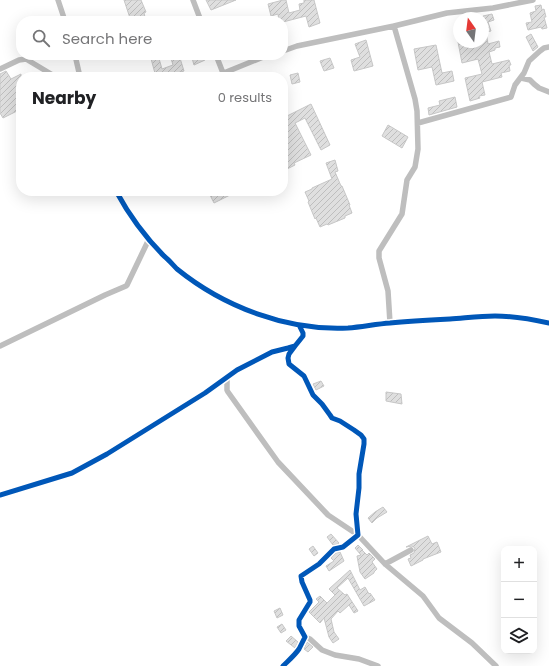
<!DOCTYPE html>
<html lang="en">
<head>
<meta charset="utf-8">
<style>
  :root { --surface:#fff; --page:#f2f2f2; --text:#202124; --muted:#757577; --line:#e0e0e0 }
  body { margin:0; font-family:Poppins,sans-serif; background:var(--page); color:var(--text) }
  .controls { position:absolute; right:12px; bottom:12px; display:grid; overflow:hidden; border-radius:8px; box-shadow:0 4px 16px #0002 }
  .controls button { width:36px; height:36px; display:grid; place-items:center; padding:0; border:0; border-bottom:1px solid var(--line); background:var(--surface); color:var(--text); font:20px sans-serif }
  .compass { position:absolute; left:453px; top:12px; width:36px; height:36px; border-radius:50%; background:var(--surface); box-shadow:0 4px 16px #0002; rotate:346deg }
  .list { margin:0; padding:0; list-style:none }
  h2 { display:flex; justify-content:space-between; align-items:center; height:52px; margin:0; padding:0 16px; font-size:17px }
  h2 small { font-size:13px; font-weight:400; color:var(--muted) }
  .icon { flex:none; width:22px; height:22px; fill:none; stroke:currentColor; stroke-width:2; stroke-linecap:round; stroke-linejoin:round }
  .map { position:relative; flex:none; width:549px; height:666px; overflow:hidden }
  .search { position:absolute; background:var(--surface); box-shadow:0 4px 16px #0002; left:16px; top:16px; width:272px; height:44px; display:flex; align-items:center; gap:10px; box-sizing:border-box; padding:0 14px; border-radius:16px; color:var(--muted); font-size:15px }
  .panel { position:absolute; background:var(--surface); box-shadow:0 4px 16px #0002; left:16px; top:72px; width:272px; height:124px; border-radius:16px }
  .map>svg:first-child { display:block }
</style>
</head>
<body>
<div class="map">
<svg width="549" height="666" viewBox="0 0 549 666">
  <defs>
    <pattern id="building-hatch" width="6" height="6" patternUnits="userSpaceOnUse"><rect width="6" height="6" fill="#dfdfdf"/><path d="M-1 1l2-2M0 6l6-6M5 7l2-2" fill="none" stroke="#bebebe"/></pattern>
  </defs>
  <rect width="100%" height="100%" fill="#fff"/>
  <!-- building -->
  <path fill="url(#building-hatch)" stroke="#c7c7c7" d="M124,0H141L146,12L144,13L146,21H135L133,17L130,18Z
    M206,0H236L211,10Z
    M283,0H286L289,13L300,10L299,4L304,3V0H314L320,23L309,27L306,16L283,22V21H279L278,14L271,16L268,4Z
    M541,5L542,10L544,9L546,17H544L547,28L542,29L541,27L528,30L526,23L532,22L530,13L536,11L535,6Z
    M492,14L494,20L488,22L491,31L486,32L488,44L499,41L500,47L495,48V50L489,52L492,64L509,60L511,65H509L510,71L501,73L502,77L482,82L485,95L479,96L480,98L470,101L465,78L482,74L478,59L462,63L458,42H483V16Z
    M531,34L538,47L533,51L526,37Z
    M366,40L373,66L354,71L351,60L360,57L355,44Z
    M436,45L442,73L452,71L454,81L436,85L432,67L418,70L414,49Z
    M150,55H158L162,69L173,65L170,55H179L184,71L163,77H156Z
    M200,55H203L205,60L194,65L192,58Z
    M330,58L334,68L324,71L320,61Z
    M6,71L11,79L21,74V109L3,118L0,113V74Z
    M298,73L300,82L292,84L290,75Z
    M455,97L457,107L429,115L428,108L440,105L439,101Z
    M311,104L330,145L321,150L305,118L295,123L311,155L294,163L295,165L283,171V118Z
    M388,125L408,137L402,148L382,136Z
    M335,160L338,171L335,172L341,186H342L350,205H349L352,213L345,216V218L328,225L327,224L320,227L316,218L315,219L308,202L309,201L305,192L312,189V188L332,179L326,163Z
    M208,191H238L214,203Z
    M321,381L324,386L316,390L313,384Z
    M386,392L401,394L402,404L386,401Z
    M383,507L387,512L377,518L372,523L368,518L375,512Z
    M331,534L339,543L338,544L333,545L327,537Z
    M428,536L432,544L437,542L441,552L423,559V560L411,566L408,559L411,558L410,555L414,553L415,548L412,546L406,547Z
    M358,545L363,550H362L367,555L369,553L375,559L372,562L377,569L374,572V573L365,579L360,572L357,556L361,555L355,548Z
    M313,546L318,553L314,556L309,549Z
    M340,552L344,561L329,571L326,566L334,561L331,558L336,553Z
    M350,570L360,590L365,587L369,594L370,593L375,600L364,606L348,578L337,588L345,595L347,594L358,611L354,613L349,605L340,613L338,611L331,619L334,632L339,639L333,643L329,637L324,618L320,623L309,612L319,602L316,599L320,596L327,603L335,595L329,589Z
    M280,608L283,615L277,618L274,611Z
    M282,624L286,630L281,633L277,627Z
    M291,636L298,642L295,648L286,641Z
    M307,642L313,647L308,652L304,649Z"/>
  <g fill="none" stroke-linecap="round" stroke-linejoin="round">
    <!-- minor -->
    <path stroke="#bebebe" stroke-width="5.5" d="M58,0L65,21
      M193,0L201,21
      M283,51L297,46L394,26L447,13L493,8L533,0
      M75,55L80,77
      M216,55L223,73
      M0,69L19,60L26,59L56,77
      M214,77L268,55
      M521,78L530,80L534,84L539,88L549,92
      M418,123L511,97L515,85L524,73L529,61L540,51L544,48L549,47
      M116,191C129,215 145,237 164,256C169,260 173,265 177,269C224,307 287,331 348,328C362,327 376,324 390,323C410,321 430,320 450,319C465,318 480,316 495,316C513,316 531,319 549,323
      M390,323L388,291L379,258V251L402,214L407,180L415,167L418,149L417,111L415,99L394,26
      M0,346L66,314L105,295L126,286L127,285L149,239
      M227,377V390L228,392L278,462L328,515L358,535L385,564L423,596L439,618L472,643L496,666
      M0,495L72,473L107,454L205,393L237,370L272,352L288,348L295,346L303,336V333L299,325
      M385,564L411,550
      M305,637L310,639L322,650L335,655L359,659L378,666
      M283,666C288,661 295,655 299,649C301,645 303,641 305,637L299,626V620L310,602V600L302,582L301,576L319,564L334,549L343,547L358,535L356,514L359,488V474L364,444V439L361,435L354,430L340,421L332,418L330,415L322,404L313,395L304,376L289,364L288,358L289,354L295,346"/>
    <!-- cycleway casing -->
    <g stroke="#fff" stroke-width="8">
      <path id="cycleway" d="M116,191C129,215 145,237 164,256C169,260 173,265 177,269C224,307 287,331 348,328C362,327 376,324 390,323C410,321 430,320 450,319C465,318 480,316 495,316C513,316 531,319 549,323
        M0,495L72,473L107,454L205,393L237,370L272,352L288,348L295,346L303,336V333L299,325
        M283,666C288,661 295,655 299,649C301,645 303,641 305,637L299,626V620L310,602V600L302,582L301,576L319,564L334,549L343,547L358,535L356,514L359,488V474L364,444V439L361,435L354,430L340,421L332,418L330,415L322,404L313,395L304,376L289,364L288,358L289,354L295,346"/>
    </g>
    <!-- cycleway -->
    <use href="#cycleway" stroke="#0057b8" stroke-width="5"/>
  </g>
</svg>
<div class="controls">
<button>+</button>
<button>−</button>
<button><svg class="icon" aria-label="layers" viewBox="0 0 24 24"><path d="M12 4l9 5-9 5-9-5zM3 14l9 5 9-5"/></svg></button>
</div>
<svg class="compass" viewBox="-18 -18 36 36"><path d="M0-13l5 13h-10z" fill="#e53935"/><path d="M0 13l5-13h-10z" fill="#757577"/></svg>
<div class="search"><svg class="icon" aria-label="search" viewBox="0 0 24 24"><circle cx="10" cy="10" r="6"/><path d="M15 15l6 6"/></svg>Search here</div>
<section class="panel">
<h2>Nearby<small>0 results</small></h2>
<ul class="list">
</ul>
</section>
</div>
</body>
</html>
